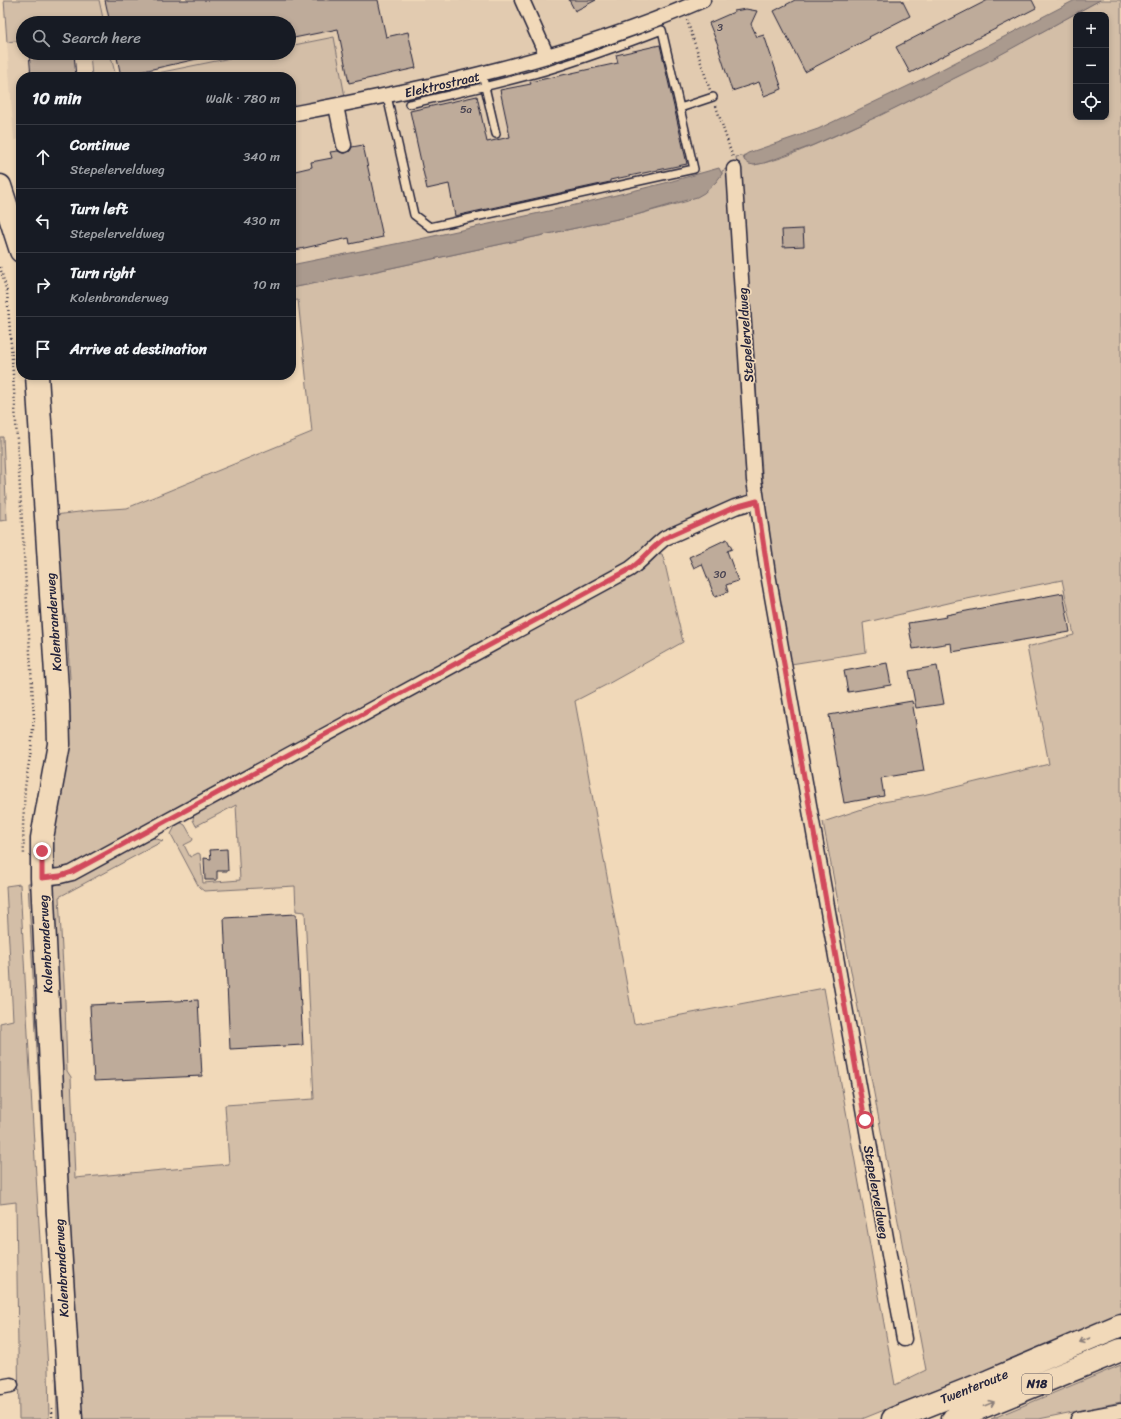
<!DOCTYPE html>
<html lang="en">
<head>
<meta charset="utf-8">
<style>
  :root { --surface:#171b24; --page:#20242c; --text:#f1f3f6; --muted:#9ea1a6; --line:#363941 }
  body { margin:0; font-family:Sriracha,sans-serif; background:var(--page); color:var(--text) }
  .controls { position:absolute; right:12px; top:12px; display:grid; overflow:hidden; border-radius:8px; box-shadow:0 2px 6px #0003 }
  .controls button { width:36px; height:36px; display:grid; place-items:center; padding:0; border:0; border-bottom:1px solid var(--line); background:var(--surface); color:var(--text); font:20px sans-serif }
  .stop { position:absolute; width:12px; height:12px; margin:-9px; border:3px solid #d1495b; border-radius:50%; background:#fff }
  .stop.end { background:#d1495b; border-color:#fff; box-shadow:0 1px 4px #0008 }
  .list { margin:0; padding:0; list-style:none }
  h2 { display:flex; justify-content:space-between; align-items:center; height:52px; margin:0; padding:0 16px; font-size:17px }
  h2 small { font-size:13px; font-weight:400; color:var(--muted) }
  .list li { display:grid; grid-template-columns:26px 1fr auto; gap:12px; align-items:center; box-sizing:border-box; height:64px; padding:0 16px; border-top:1px solid var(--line) }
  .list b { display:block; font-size:15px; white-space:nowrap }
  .list p { margin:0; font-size:13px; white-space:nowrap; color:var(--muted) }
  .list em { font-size:13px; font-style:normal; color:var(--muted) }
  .icon { flex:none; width:22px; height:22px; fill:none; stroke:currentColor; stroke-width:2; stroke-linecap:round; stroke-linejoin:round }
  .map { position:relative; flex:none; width:1121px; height:1419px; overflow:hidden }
  .search { position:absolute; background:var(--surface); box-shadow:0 2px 6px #0003; left:16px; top:16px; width:280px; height:44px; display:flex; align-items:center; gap:10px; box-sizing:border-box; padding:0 14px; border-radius:22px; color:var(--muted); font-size:15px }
  .panel { position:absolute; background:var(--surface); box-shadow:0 2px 6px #0003; left:16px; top:72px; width:280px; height:308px; border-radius:16px }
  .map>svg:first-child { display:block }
</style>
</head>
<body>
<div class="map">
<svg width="1121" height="1419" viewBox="0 0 1121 1419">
  <rect width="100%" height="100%" fill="#f1d9b9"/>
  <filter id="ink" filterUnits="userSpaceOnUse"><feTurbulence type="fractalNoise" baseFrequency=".025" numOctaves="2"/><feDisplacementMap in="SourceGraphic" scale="8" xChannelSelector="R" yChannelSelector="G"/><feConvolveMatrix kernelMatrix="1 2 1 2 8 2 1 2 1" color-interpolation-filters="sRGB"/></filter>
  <g filter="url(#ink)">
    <!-- built -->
    <path fill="#e2cbb0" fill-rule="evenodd" d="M4,0H1089L814,137L622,209L291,271V77H21V139L14,140ZM23,23H289V53H23Z"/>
    <!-- green -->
    <path fill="#d3bea7" stroke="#7a7071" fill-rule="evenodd" d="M4,0H99L104,23H23V40L7,42Z
      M1100,0H1121V1318L1017,1361L929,1392L862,1419H80L66,1222L52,889L54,886L148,836L163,841L59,897L65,1002L67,1071L71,1077L75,1178L229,1164L225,1105L314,1099L305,912L296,911L295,886L204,891L199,887L171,834L178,821L185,825L193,839L192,841L184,845L190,857L198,853L200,854L203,883L240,880L236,805L196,826L193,820L194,812L656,553L662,554L664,560L683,642L606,685L575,701L634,1024L824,988L895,1385L926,1370L823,822L883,802L923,795L1049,764L1027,647L1074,635L1062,580L957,601L863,623L866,652L791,664L765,512L742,189L740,187L736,157L745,155L743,158L754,165C784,160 820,142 848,130C934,91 1017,45 1100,0ZM1076,15H1106V117H1076Z
      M334,37L345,97L291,109V77H138L255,53H289V46Z
      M90,53H110L116,77H92Z
      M730,167L752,493L672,530L635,559L64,870L54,868L50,864L65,706L70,678L66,618L56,580L55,515L95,510L127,508L312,432L298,300L291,301V288L363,274L636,215L688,201L722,174V171Z
      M0,437H3L7,520L0,521Z
      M28,883H30L35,888L64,1419H57L56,1363L44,1180Z
      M20,884L33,1127L48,1369L49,1419H19L16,1202L0,1204V1023L13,1020L6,886Z
      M1121,1365V1402L1039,1419H991Z"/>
    <!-- water -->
    <path fill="#aa9a8e" stroke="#746a6d" d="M1075,0H1100L987,62L881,115L811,146L764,163L754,165L749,164L744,160L745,155L748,153L818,129L927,77Z
      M719,168L722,174L716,182L704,193L697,197L636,215L363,274L291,288V265L420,239L567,207L665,183Z"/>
    <!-- building -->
    <path fill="#beab9a" stroke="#22223b" d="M105,0H378L386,37L408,32L416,68L349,83L338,29L289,39V23H110Z
      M569,0H596L575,11Z
      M795,0H902L910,16L869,37L870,38L805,72L774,11Z
      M988,0H1032L1036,8L910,73L896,47Z
      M746,9L757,11L751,24L757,37L764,35L782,89L764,96L759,82L732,91L719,50H720L709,23L734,12V11Z
      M660,45L687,164L610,180V182L455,216L449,184L427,189L410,111L477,96L487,142L510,137L500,90L531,84L530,82L618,63L616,55Z
      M29,53H74L76,77H31Z
      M116,53H205L206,57L121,76Z
      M363,145L383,237L350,244L349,238L291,251V172L312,167L311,162L332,158L330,152L338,151L342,153H346L350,151L352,147Z
      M803,229L804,246L783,247L782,230Z
      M727,539L732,549L727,551L738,581L726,585L728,592L715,597L702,564L694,568L689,557Z
      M1063,593L1070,632L952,652L951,643L913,649L908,623L947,617L946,615L987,607Z
      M887,663L891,685L848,692L844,671Z
      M937,666L944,704L916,708L909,671Z
      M912,701L924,771L881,778L884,796L844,803L829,715Z
      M227,849L228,871H217V880H205L204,858L211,859L210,850Z
      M296,914L303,1045L230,1049L224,918Z
      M198,1000L202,1076L94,1081L90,1005Z"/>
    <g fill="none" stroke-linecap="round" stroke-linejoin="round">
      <!-- service casing -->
      <g stroke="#22223b" stroke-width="10">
        <path id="service" d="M482,74L496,134
          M387,96L414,215L430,227L694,169L662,30C623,45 584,59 545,71C500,84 454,94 409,104
          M680,108L713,97"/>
      </g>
      <!-- minor casing -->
      <g stroke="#22223b" stroke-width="17">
        <path id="minor" d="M522,0L547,56
          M336,106L344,145
          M291,114C431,88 571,58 703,0
          M734,169L754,480L768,574L904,1339
          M42,878L60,876L72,873L630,569C643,560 652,548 665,538L735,507L757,501
          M0,1387L11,1385
          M1078,1419L1121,1411"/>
      </g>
      <!-- primary casing -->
      <g stroke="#22223b" stroke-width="25">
        <path id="primary" d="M0,186L21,251
          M37,375L58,705L59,744L42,838V878L58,1214L71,1419"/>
      </g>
      <!-- trunk casing -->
      <g stroke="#22223b" stroke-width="25">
        <path id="trunk" d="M893,1419L989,1381L1121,1325
          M953,1419L1121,1350"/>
      </g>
      <!-- path -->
      <path stroke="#22223b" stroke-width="2.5" stroke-dasharray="1 3" stroke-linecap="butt" d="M687,20L710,90
        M716,106L733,158
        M0,267L7,292L12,358L34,718L31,750L25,787L23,827L24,856
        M52,1408V1419"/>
      <!-- service -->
      <use href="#service" stroke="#f1d9b9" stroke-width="7"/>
      <!-- minor -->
      <use href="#minor" stroke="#f1d9b9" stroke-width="14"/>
      <!-- primary -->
      <use href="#primary" stroke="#f1d9b9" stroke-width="22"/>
      <!-- trunk -->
      <use href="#trunk" stroke="#f1d9b9" stroke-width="22"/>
    </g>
    <!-- one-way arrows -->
    <defs><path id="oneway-shaft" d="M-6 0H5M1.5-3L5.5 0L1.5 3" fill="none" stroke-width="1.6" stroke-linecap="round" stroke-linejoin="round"/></defs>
    <g stroke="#8a7e7a">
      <use href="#oneway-shaft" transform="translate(1085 1340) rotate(157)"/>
      <use href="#oneway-shaft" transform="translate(989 1404) rotate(-22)"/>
    </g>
  </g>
  <g fill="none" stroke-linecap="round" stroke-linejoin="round" filter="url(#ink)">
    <!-- route -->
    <path stroke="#d1495b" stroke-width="5" d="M42,851V878L60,876L72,872L630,569C643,560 652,547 665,538L735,507L757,501L768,574L865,1120"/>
  </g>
  <g text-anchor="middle" stroke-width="3.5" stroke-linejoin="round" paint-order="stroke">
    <!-- number labels -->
    <g font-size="11" fill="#494453">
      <text x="720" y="31">3</text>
      <text x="466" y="113">5a</text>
      <text x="720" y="578">30</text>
    </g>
    <!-- shield labels -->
    <rect fill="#f1d9b9" stroke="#605961" stroke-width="1" x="1022" y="1374" width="30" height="20" rx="3"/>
    <g font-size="12" font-weight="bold" fill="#22223b">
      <text x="1037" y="1388">N18</text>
    </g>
    <!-- street labels -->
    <g font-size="13" fill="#22223b" stroke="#f1d9b9">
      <text transform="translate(442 84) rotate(-13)" y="5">Elektrostraat</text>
      <text transform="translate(745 335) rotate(-94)" y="5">Stepelerveldweg</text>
      <text transform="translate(53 622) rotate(-94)" y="5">Kolenbranderweg</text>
      <text transform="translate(45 944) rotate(-93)" y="5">Kolenbranderweg</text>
      <text transform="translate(877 1192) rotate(80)" y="5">Stepelerveldweg</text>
      <text transform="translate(61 1268) rotate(-93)" y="5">Kolenbranderweg</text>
      <text transform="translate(974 1386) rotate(-22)" y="5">Twenteroute</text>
    </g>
  </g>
</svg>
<div class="controls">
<button>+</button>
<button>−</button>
<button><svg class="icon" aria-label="locate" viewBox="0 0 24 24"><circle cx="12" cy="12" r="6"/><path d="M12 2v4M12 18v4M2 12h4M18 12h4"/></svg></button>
</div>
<div class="stop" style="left:865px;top:1120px"></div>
<div class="stop end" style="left:42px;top:851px"></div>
<div class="search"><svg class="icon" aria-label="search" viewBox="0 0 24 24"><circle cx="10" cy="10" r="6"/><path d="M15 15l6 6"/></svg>Search here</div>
<section class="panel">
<h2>10 min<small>Walk · 780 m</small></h2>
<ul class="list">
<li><svg class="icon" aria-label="ahead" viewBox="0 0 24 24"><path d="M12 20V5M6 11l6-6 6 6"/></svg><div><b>Continue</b><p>Stepelerveldweg</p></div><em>340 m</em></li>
<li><svg class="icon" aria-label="left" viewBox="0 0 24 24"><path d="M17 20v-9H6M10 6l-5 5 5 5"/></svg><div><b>Turn left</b><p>Stepelerveldweg</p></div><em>430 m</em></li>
<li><svg class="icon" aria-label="right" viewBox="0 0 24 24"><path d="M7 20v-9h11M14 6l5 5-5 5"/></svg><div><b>Turn right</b><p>Kolenbranderweg</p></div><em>10 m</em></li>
<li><svg class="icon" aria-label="arrive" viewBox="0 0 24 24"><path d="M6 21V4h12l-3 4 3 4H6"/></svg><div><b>Arrive at destination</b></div></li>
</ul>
</section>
</div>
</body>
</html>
